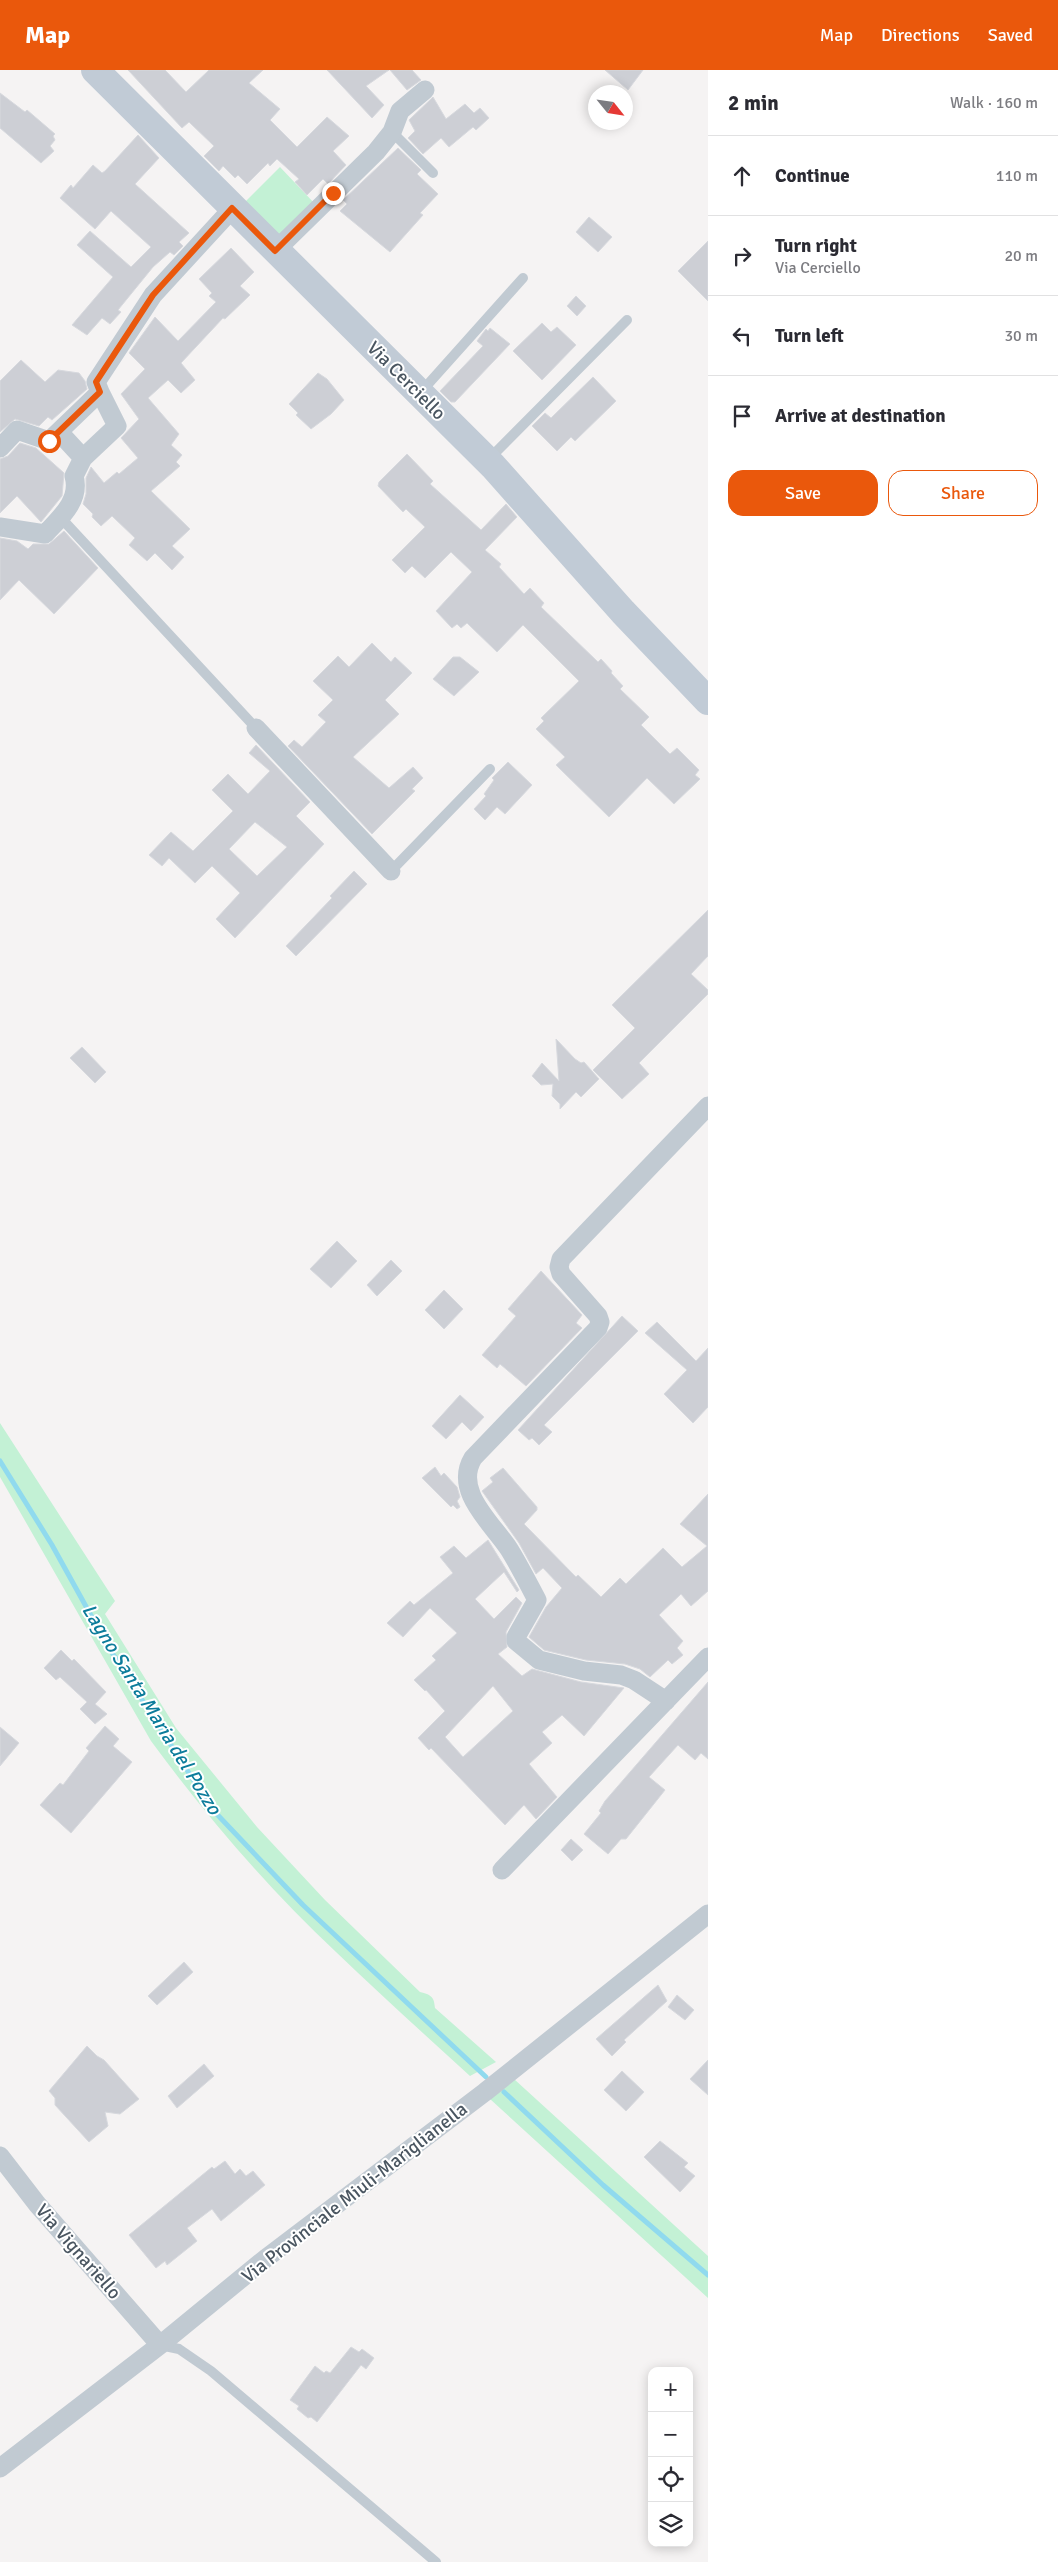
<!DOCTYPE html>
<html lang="en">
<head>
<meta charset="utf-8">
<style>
  :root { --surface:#fff; --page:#f2f2f3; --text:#2b2b33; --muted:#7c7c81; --line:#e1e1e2; --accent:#ea580c }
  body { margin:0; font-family:Signika,sans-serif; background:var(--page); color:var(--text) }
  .controls { position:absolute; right:15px; bottom:15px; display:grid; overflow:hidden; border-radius:10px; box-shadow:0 2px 12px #0003 }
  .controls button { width:45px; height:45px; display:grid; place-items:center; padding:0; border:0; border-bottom:1px solid var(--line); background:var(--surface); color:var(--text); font:25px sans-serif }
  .compass { position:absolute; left:588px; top:15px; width:45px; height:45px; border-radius:50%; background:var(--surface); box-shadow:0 2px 12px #0003; rotate:120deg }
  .stop { position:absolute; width:15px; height:15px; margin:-11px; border:4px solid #ea580c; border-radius:50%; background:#fff }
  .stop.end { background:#ea580c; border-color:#fff; box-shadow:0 1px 5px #0008 }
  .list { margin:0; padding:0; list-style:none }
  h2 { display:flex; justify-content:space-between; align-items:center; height:65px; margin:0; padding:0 20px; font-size:21px }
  h2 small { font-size:16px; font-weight:400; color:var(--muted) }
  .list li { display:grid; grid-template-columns:32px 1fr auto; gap:15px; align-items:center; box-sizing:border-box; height:80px; padding:0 20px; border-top:1px solid var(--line) }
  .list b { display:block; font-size:19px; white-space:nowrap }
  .list p { margin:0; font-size:16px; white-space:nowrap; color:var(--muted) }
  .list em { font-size:16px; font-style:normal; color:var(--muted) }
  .actions { display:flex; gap:10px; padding:15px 20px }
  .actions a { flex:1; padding:11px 0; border:1px solid var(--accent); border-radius:15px; text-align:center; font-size:18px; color:var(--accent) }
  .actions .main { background:var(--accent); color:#fff }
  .icon { flex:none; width:28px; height:28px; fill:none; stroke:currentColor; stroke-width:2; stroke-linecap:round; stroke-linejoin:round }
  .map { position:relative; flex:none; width:708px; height:2492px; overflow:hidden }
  header { display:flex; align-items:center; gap:30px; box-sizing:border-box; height:70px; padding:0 25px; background:var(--accent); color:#fff }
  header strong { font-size:24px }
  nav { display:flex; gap:28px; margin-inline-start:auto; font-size:18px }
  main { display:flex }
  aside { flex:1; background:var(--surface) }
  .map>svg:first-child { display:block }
</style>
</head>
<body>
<header>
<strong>Map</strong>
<nav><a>Map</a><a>Directions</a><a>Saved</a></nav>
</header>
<main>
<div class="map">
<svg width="708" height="2492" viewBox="0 0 708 2492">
  <rect width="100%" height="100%" fill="#f5f3f3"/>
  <!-- green -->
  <path fill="#c3f1d5" d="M280,97L315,134L279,170L239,138Z
    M0,1353L115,1531L105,1544L176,1658L257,1757L325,1830L420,1922C431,1925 434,1926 435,1938L496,1992L470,2006C425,1965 380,1924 336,1882C268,1818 206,1746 151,1671L0,1407Z
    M514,2009L708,2186V2228L490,2029Z"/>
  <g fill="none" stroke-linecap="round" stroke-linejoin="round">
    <!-- stream -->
    <path stroke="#90daee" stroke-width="5" d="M0,1391L52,1475L109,1578L212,1739L303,1835L486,2007
      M504,2022L603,2115L708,2205"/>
  </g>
  <!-- building -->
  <path fill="#cdcfd5" stroke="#d7d9de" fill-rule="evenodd" d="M128,0H165L186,22L209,0H263L249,13L280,39L270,50L297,77L327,47L349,66L333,81L346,95L328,114L323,109L307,125L295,112L299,109L277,89L270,96L268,93L247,114L238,105L235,108L223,96L219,101L204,86L214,76L189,52L182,58Z
    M327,0H389L366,16L384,35L372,48Z
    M390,0H412L421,10L407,20Z
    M605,0H643L628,20Z
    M0,23L25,42L27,40L55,64L53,66L55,70L50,76L54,81L41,93L0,58Z
    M433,27L446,49L465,34L474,43L480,38L489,48L476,60L473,57L449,77L441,68L423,84L408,68L415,61L409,50Z
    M138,65L159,88L135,114L189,163L179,172L183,176L174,185L170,182L153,197L118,240L121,242L110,254L102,248L87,265L72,255L113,207L77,175L90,161L131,197L151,177L111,141L95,159L60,128L71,115L73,118L93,95L102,103L105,101Z
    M398,78L421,100L417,104L438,124L420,143L423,145L390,182L340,141L347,134L343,130Z
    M589,147L612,167L598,182L576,162Z
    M708,171V231L678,201Z
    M231,178L254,202L240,216L250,225L225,249L223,248L181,293L195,310L181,323L168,310L148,328L179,364L171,375L182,385L176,392L180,396L151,421L190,459L172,476L184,487L172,500L155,483L147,491L129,475L135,468L112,446L101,456L92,447L93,444L83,434L86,424V408L91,397L104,413L117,402L119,404L138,388L121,368L139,349L121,324L145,299L129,283L155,247L178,271L216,232L209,226L212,223L199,209Z
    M576,226L586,236L577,246L567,236Z
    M542,253L551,262L557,257L576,275L542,310L513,281Z
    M490,258L510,274L455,332H451L440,321L483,276L477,271L486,259L488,261Z
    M21,290L45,312L58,300L79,303L85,311L87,319L52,350L48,347L39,356L15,349L0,362V311Z
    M318,303L327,309L344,330L331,344L311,359L296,345L298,343L289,334Z
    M593,307L616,331L575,371L571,367L557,381L532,356L545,343L551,348Z
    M20,373L36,378L64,403L62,426L41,452L17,426L0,443V389L8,386Z
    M407,384L433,411L430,414L481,460L506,434L517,447L485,480L501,494L499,497L524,524L530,518L544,533L541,537L598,592L601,589L612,601L611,603L623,616L620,619L649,647L641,655L670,684L677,678L699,700L695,705L700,709L674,734L647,708L609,747L556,695L565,687L536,659L544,651L541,648L579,611L523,555L497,582L467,553L461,558L457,554L452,558L436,541L472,502L451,482L425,508L412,496L405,503L392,490L425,457L406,439L403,442L378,416L379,412Z
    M64,461L98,498L54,544L19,510L0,530V468L17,471L28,479L33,474H49Z
    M372,573L391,592L395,587L412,603L385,630L399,644L353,687L389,718L413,697L423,708L412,719L415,721L372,764L288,676L294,670L302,677L326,652L318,645L333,630L313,611L338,586L349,597Z
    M453,587H460L479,602L454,626L433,609Z
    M256,675L310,732L296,746L324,774L235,868L216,849L240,823L212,796L195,813L169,788L162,796L149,785L171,762L193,781L233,741L212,720L228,704L248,724L270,701L249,683ZM255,752L287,777L257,806L229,779Z
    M508,692L532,715L505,744L497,737L485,750L474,739L486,726L484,724L494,710L492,708Z
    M354,801L367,814L296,886L286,876L332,828L330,826Z
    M708,840V886L691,904L708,920V924L639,993L649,1004L622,1029L593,1000L635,958L612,935Z
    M556,969L575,989L581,993L584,992L599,1009L581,1027L576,1022L560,1039V1034L552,1026L553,1014L541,1015L532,1006L542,993L559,1011Z
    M82,977L106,1002L95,1013L70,988Z
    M337,1171L357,1191L331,1218L310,1199Z
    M391,1190L402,1201L377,1226L367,1215Z
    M541,1201L582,1245L576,1253L582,1258L526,1316L500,1294L497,1298L482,1285L516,1246L508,1239Z
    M444,1220L463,1239L444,1259L425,1240Z
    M622,1246L638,1261L544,1355L552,1362L539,1375L532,1368L529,1370L518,1360Z
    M657,1252L696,1291L708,1278V1337L693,1353L664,1324L687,1300L645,1263Z
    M460,1325L484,1347L471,1361L462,1352L446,1369L432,1356Z
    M435,1397L441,1406L444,1403L457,1417L460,1427L457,1431L460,1437L457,1439L453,1435L451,1437L422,1408Z
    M503,1398L537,1437V1440L524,1454L576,1507L578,1505L601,1527L620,1508L626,1514L663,1478L682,1497L707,1476L680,1454L708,1424V1521L691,1536L681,1524L659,1545L683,1571L677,1578L683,1585L672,1594L668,1590L650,1607L640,1599L625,1594L586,1590L544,1580L529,1567L546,1537L562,1518L543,1498L536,1504L519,1473L482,1421L493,1412L490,1408Z
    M488,1470L519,1520L517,1522L504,1502L475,1529L494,1549L516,1527L522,1533L506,1562L507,1577L498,1584L522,1606L532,1599L581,1612L624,1618L584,1666L562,1645L542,1662L552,1673L529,1694L557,1727L536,1749L524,1735L505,1755L431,1678L429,1680L418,1668L445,1641L426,1620L425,1621L414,1610L436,1590L432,1586L457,1563L430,1538L403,1567L387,1553L410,1531L414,1535L453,1503L440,1487L454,1476L466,1488ZM493,1616L513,1641L463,1687L445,1667Z
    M61,1580L72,1591L74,1589L106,1622L95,1634L107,1644L95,1654L80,1639L87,1632L60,1607L56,1610L44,1598Z
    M708,1612V1689L701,1683L695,1690L678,1675L649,1707L665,1720L626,1769H621L608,1784L584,1764L601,1743L599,1741L605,1731Z
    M105,1656L119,1669L113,1676L132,1692L71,1763L40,1735L60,1713L63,1715L89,1681L86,1678Z
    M0,1657L19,1673L0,1696Z
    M571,1769L583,1780L572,1791L561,1780Z
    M184,1892L193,1902L157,1935L148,1926Z
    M658,1915L667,1931L624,1970L626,1972L612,1986L596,1969Z
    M677,1925L694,1940L685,1950L668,1937Z
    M87,1976L97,1986L104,1990L139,2029L120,2044L105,2042L108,2056L89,2072L55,2035V2028L49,2021Z
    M708,1990V2025L690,2009Z
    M204,1994L214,2006L177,2038L168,2026Z
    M622,2001L644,2022L626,2041L604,2020Z
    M660,2071L688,2093L684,2097L695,2106L680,2122L644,2087Z
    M225,2091L235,2104L240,2099L246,2106L253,2101L265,2115L221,2151L212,2139L208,2142L187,2158L197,2171L167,2195L165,2191L156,2198L129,2165L212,2097L214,2099Z
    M351,2277L359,2282L362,2279L374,2288L366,2299L361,2295L317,2352L311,2347L308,2348L297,2339L299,2336L290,2330L315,2296L324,2303L326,2301L330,2303Z"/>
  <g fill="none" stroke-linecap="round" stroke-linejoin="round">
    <!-- lane -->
    <path stroke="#c1cad2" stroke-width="10" d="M392,62L433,103
      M421,322L523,208
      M488,390L627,250
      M61,448L256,658
      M391,801L490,699
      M160,2275L179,2279L211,2301L436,2492"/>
    <!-- street -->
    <path stroke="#c1cad2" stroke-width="19" d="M275,181L376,82L392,62L400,41L425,20
      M59,362L83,388L117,356L100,322
      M0,378L17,360L49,371L100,322L96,312L153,225L232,139
      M0,457L45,464C60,448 81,430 74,406L83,388
      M256,658L391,801
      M666,1631L634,1610L621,1605L584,1601L539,1590L516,1571V1567L537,1530C528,1513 519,1495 509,1479C492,1453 453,1421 473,1388L598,1258L600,1252L598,1246L561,1204L559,1197L561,1189L708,1036
      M502,1800L708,1587
      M0,2086L37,2134L160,2275
      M0,2398L160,2275L265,2189L485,2022L708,1844"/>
    <!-- secondary -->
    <path stroke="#c1cbd6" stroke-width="28" d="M95,0L493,396L623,542L708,631"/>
  </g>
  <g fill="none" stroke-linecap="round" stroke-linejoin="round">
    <!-- route -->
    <path stroke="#ea580c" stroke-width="6" d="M49,371L100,322L96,312L153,225L232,138L275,181L333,123"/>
  </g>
  <g text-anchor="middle" stroke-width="4" stroke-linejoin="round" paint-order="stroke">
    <!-- street labels -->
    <g font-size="19" fill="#4a5661" stroke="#fff">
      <text transform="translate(407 310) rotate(45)" y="7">Via Cerciello</text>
      <text transform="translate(354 2122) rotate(-38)" y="7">Via Provinciale Miuli-Mariglianella</text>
      <text transform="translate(79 2181) rotate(49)" y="7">Via Vignariello</text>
    </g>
    <!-- water labels -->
    <g font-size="20" font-style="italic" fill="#0c7c9b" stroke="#fff">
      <text transform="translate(152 1639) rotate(58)" y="7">Lagno Santa Maria del Pozzo</text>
    </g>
  </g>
</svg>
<div class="controls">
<button>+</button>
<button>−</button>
<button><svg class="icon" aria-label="locate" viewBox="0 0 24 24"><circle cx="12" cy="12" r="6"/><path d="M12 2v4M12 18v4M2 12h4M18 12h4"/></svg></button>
<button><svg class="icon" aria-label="layers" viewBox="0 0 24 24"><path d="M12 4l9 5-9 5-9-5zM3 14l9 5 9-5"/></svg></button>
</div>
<svg class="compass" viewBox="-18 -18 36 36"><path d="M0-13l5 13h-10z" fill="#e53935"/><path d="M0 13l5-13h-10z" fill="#7c7c81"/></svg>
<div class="stop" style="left:49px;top:371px"></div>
<div class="stop end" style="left:333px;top:123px"></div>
</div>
<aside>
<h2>2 min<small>Walk · 160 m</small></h2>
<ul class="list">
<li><svg class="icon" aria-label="ahead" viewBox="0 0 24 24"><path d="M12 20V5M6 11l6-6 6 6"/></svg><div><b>Continue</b></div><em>110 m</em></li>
<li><svg class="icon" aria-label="right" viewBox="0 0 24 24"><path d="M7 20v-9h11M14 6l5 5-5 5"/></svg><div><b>Turn right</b><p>Via Cerciello</p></div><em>20 m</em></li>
<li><svg class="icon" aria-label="left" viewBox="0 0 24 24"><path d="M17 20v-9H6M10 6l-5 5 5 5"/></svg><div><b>Turn left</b></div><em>30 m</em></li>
<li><svg class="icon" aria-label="arrive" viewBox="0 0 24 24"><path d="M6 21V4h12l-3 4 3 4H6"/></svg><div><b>Arrive at destination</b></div></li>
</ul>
<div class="actions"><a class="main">Save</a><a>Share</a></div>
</aside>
</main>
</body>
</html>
